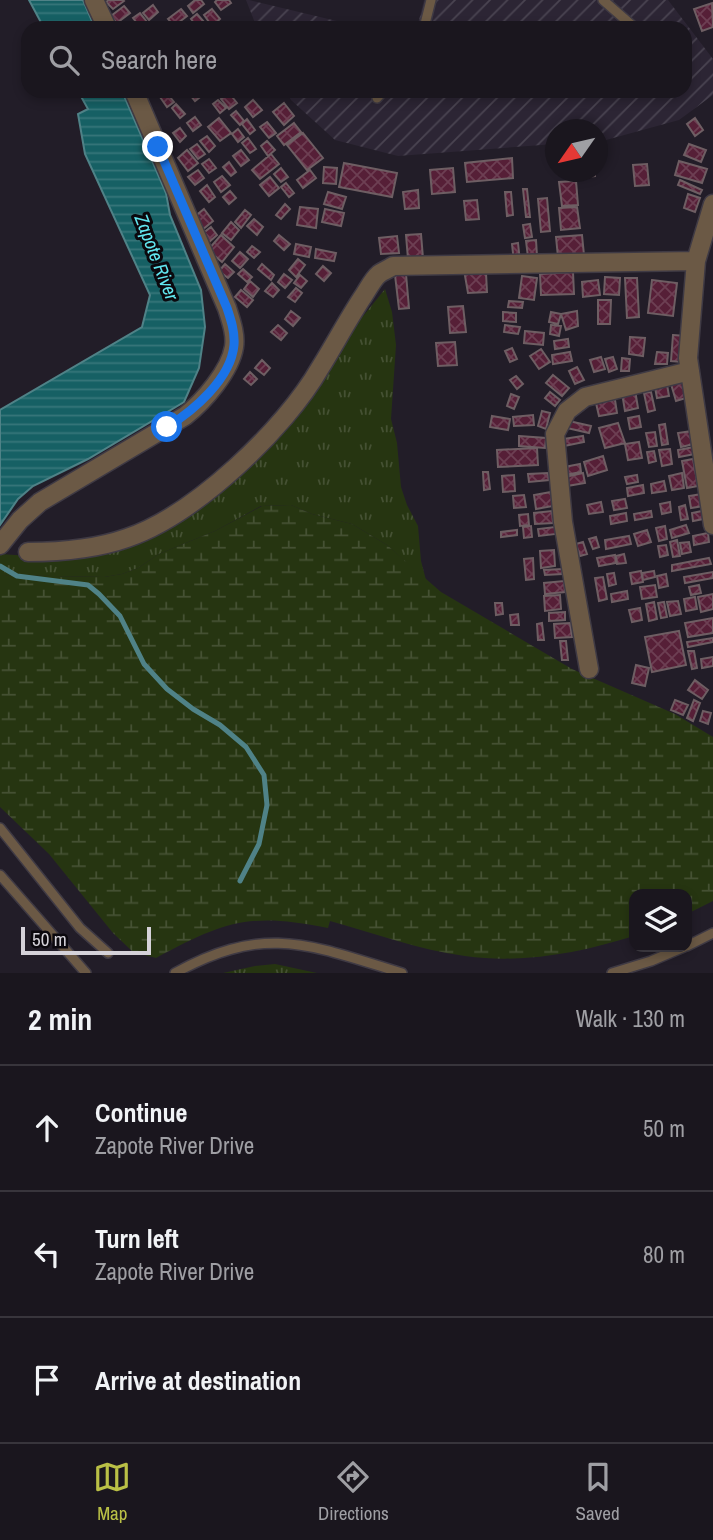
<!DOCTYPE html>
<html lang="en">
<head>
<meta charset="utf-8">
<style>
  :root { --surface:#1a161e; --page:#27232b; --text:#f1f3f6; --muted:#9f9fa4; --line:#38353c; --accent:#bac046 }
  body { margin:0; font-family:"Archivo Narrow",sans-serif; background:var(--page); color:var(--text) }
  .controls { position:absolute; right:21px; bottom:21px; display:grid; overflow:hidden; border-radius:14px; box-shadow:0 4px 10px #0003 }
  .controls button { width:63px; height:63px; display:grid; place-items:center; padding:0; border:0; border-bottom:2px solid var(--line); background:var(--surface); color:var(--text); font:35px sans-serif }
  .compass { position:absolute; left:545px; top:119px; width:63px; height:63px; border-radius:50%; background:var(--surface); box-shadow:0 4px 10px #0003; rotate:236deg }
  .scale { position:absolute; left:21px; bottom:18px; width:130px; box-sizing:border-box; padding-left:7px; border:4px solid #d5d2d9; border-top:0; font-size:19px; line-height:24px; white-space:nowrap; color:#d5d2d9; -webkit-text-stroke:5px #0b080d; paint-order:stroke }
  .stop { position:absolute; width:21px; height:21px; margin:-16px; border:5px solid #1a73e8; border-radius:50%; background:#fff }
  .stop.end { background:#1a73e8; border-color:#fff; box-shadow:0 2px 7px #0008 }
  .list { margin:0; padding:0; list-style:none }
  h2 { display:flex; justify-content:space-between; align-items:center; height:91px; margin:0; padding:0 28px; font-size:30px }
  h2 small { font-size:23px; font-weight:400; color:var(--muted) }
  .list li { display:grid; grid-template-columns:46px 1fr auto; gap:21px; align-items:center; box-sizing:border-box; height:126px; padding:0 28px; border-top:2px solid var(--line) }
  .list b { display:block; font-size:26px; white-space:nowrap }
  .list p { margin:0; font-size:23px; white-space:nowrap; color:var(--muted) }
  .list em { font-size:23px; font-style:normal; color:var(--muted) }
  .icon { flex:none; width:38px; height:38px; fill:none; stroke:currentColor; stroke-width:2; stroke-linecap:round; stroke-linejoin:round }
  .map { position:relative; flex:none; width:713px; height:973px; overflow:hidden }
  .search { position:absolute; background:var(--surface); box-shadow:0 4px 10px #0003; left:21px; right:21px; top:21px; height:77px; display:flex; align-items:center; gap:18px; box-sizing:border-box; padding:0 24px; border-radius:21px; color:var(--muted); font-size:26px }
  .sheet { height:469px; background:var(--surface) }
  nav { display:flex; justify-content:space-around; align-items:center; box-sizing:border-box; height:98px; border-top:2px solid var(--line); background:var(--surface); font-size:19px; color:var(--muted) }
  nav a { display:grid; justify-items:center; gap:4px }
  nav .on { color:var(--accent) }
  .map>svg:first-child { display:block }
</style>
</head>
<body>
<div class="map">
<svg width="713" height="973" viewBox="0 0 713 973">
  <defs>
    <pattern id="industrial-furrows" width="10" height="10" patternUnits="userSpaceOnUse" patternTransform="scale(1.75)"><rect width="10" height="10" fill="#2c2534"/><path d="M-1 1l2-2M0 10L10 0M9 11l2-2" fill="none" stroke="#4a4451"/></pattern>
    <pattern id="grass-tufts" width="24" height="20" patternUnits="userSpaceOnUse" patternTransform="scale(1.75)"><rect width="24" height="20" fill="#263511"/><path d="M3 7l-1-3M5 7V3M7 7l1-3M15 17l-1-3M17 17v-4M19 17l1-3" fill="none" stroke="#455133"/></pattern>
    <pattern id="wetland-marsh" width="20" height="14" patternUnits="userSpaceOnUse" patternTransform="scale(1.75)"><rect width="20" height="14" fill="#263511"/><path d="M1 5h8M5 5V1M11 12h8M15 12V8" fill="none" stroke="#455133"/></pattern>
    <pattern id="water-rules" width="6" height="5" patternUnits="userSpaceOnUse" patternTransform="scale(1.75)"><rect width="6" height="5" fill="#166064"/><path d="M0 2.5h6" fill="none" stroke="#37767a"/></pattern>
    <pattern id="building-cross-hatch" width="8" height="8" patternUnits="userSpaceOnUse" patternTransform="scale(1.75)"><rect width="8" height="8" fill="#561f37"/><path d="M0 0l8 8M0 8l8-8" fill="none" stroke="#6d3f53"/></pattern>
  </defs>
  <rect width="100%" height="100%" fill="#221d28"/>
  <!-- industrial -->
  <path fill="url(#industrial-furrows)" d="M246,0H249L366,28H257Z
    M424,0H668L713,59V95L679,120L606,140L598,141V130H556L555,144L398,156L335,140L291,100L286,91H685V28H417Z"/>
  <!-- grass -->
  <path fill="url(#grass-tufts)" d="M385,289L392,312L396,345L391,419L397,443L401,487L407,505L418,526L421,561L426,580L387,545L352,524L312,514L291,505L261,506L215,531L159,554L138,568L122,574L104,577L0,575V554L30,556L102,553L255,461L280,436L347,336Z
    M275,964L317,973H223L255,966Z"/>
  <!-- wetland -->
  <path fill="url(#wetland-marsh)" d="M291,505L312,514L352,524L387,545L441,592L572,669L675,714L713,737V901L687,914V894H634V936C579,953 523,964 465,956C419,950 374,933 330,921L328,928C250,912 225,921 156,958L133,952L113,933L49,854L0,807V575L104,577L122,574L138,568L159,554L215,531L262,506Z"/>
  <!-- water -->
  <path fill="url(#water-rules)" stroke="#4f8287" stroke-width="2" d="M29,0H83L95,28H44Z
    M78,91H122L166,193L170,215L201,290L205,327L199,368L184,402L88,459L33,486L18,499L0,525V410L142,327L150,295L85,154L78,114L88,109Z"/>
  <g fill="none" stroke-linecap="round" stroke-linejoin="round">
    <!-- stream -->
    <path stroke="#4f8287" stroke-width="5" d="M0,566L17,576L88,585L99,594L120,616L144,664L167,689L193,709L220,725L246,747L264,775L267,805L259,844L240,881"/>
  </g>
  <!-- building -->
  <path fill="url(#building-cross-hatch)" stroke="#6e5e63" stroke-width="2" d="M109,0H123L124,1L113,9L106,2Z
    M195,0H201L204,4L193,13L188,6Z
    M217,0H229L231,3L221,10L215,2Z
    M712,3L713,27L702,31L694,9Z
    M153,5L158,12L149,20L143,13Z
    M124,6L130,13L117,23L111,16Z
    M181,9L187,16L174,26L168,19Z
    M212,9L220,19L212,26L204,15Z
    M140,13L147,22L140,27L133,18Z
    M197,14L205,23L198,28L191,19Z
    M187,91H202L204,94L195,101Z
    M166,92L174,102L167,107L160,97Z
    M229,93L237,103L229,109L221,99Z
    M218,100L226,108L220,113L213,104Z
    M253,100L262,110L253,117L245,107Z
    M284,103L294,116L284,125L273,112Z
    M176,104L185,114L180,118L172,108Z
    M236,111L244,121L240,125L231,115Z
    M195,117L201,125L193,131L187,123Z
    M219,118L231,133L220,141L208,127Z
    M695,118L703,130L695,136L687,124Z
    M247,119L255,130L250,134L242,124Z
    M267,122L276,133L269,138L260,127Z
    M294,123L301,132L284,145L277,136Z
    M180,128L186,136L180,142L173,133Z
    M238,129L244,137L238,142L232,134Z
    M303,133L323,158L307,170L287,145Z
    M207,136L215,146L209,152L200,141Z
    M248,138L256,149L250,153L242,143Z
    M267,141L275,150L268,156L261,146Z
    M197,144L205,154L198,159L190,149Z
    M689,144L706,150L701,162L684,155Z
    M187,150L198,163L188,171L178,158Z
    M241,150L249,160L241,166L233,156Z
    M271,154L279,164L260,179L252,170Z
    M512,158L513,178L467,182L465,163Z
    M209,159L216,168L209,173L202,164Z
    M679,161L707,169L702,183L675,175Z
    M229,162L236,172L231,176L223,167Z
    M344,163L397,173L392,197L339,187Z
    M647,164L649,185L635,186L633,165Z
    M324,167L337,168L336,184L323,183Z
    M281,168L288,177L281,182L274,174Z
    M453,168L455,192L432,194L430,170Z
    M198,170L204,178L195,185L188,177Z
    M310,170L316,178L303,188L297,180Z
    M575,172H595V176L575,178Z
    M222,176L230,185L221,192L214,182Z
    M270,177L279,188L269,196L260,185Z
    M680,180L702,190L700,194L678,185Z
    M576,181L578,205L562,206L559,182Z
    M286,183L294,193L289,197L281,187Z
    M207,185L215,197L209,202L200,191Z
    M523,189H527L530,217H526Z
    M418,190L419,208L405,209L403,192Z
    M230,191L236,198L229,204L223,197Z
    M328,192L346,197L342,209L324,204Z
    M505,192H511L513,215L507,216Z
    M688,194L700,198L695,212L684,208Z
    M547,198L550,231L541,232L538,199Z
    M477,200L479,219L466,220L464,201Z
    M285,204L290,209L281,219L276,215Z
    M300,207L318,209L316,228L297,225Z
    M577,207L580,228L561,230L559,208Z
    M204,209L213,221L202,230L193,218Z
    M325,209L344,213L341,226L322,222Z
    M245,210L251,215L241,228L235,222Z
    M254,219L263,227L257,235L247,226Z
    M231,222L239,230L231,240L222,233Z
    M530,224L532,237L525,238L523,225Z
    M211,227L217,235L208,243L202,234Z
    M421,234L423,258L408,259L406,235Z
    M221,235L234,247L222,262L208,250Z
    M279,235L290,244L284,250L274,241Z
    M582,235L584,255L558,257L556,237Z
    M397,236L399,253L381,254L379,238Z
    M536,240L537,256L528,257L526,241Z
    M518,243L520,262H514L512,244Z
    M296,244L311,247L309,257L294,254Z
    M252,246L260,252L254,258L247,252Z
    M316,249L336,253L334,261L315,258Z
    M240,252L248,259L240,268L232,261Z
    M298,259L305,265L296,277L289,270Z
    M225,264L234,272L228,278L219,271Z
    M262,264L274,275L271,280L258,269Z
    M323,266L331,273L324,281L316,274Z
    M243,269L252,277L247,282L238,274Z
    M464,270L486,273L487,292L468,293Z
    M573,272L574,294L541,295L540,274Z
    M284,274L292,280L285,288L278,282Z
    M406,274L409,308L399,309L395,275Z
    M300,275L307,281L301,288L294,283Z
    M522,276L537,278L534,300L519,298Z
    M605,277L620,278L619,295L604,294Z
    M625,278H637L639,317L627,318Z
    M598,280L600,295L583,297L582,282Z
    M652,280L677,283L673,316L648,313Z
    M250,281L259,289L253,297L244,289Z
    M272,283L279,290L273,297L265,291Z
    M296,288L302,293L295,302L288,297Z
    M241,290L253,300L247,307L235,297Z
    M598,300H611L610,324H598Z
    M509,301L523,302L522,308L508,307Z
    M463,306L466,332L450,333L448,307Z
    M291,311L300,318L293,326L285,319Z
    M577,311L578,326L566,330L561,314Z
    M503,312L516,313V322L503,321Z
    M551,312L561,314L558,324L549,322Z
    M278,325L287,333L281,340L271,332Z
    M505,325L520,327L518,334L504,332Z
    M551,325L561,326L559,336L550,334Z
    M525,331L544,333L543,345L524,343Z
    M673,335L685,336L682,362L671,361Z
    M630,337L645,338L643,356L629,354Z
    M568,339L569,347L555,349L554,341Z
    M455,342L457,365L438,366L436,343Z
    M512,348L517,359L510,362L505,351Z
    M541,349L550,362L539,369L530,356Z
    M570,352L572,361L553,364L552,355Z
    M657,352L668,353L667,364H655Z
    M601,357L605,369L594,372L590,360Z
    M613,357L617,369L609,372L605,359Z
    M622,358L630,359L629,371H621Z
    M262,360L270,368L264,375L255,368Z
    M577,367L584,380L575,384L569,371Z
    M250,372L257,379L251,385L244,379Z
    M553,375L569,388L562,396L546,383Z
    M516,376L523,384L517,389L510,380Z
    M666,379L669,396L657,398L654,382Z
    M684,380L689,397L676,401L671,384Z
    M635,390L638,408L625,411L622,393Z
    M550,392L560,400L555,406L545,398Z
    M651,392L655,410L648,412L644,393Z
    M511,394L519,397L514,409L507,406Z
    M615,400L617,413L599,416L596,403Z
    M542,411L550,413L546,429L538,426Z
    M533,415L534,425L514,426L513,417Z
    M492,416L510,419L508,430L490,427Z
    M639,416L641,427L630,429L628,418Z
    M569,421L591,426L589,433L567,428Z
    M618,423L625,443L605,448L599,428Z
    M665,424L668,444L662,445L659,425Z
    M692,431L694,444L681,447L678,433Z
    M655,432L657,446L649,447L646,433Z
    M519,436L546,438L545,448L519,446Z
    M583,436L584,442L564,446L563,439Z
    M639,442L642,458L628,460L625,444Z
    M694,447L695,454L679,457L678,450Z
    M537,448L538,465L498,467L497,450Z
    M670,449L672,464L662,466L659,450Z
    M654,451L656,461L649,463L647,452Z
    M603,456L607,470L588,476L584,462Z
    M693,459L698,486L687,488L682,461Z
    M580,464L581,472L565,475L564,467Z
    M483,472H488L490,489L484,490Z
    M548,473L549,480L529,482L528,474Z
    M583,473L585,483L567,486L565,477Z
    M682,473L684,488L672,490L669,476Z
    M514,475L515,491L503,492L502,476Z
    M637,475L638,482L627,484L625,477Z
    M664,481L666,491L652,493L651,484Z
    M643,485L644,493L628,496L627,488Z
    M551,492L553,506L536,509L534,495Z
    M702,494L704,506L691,508L689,496Z
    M524,495L526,507L514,508L513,496Z
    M625,499L627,508L614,510L612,501Z
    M601,502L603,512L589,514L587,505Z
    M670,502L671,512L662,514L660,504Z
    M685,505L688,519L681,520L679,507Z
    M707,510L709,518L693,521L692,513Z
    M552,511L553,523L535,524L534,513Z
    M651,511L652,517L635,520L634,514Z
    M626,513L627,521L611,524L610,516Z
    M528,514L529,525L520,526L519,515Z
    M686,525L689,533L672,538L670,530Z
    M531,526L532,537L524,538L523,527Z
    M665,526L667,539L659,541L656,528Z
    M555,527L556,534L539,536L538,529Z
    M517,530V535L501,537V532Z
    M647,530L651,542L638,546L634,534Z
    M708,533L709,542L694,545L693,536Z
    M629,536L631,544L606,549L605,540Z
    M596,537L599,547L593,549L589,539Z
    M677,540L680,556L673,557L670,542Z
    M583,542L587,554L580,556L576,544Z
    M689,542L691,552L682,554L680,543Z
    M666,545L668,555L660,557L658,546Z
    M554,550L555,566L541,568L540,551Z
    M624,554L626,563L617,564L616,556Z
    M615,555L616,563L599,566L597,558Z
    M533,558L534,579L526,580L524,559Z
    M709,558L711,564L672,571V565Z
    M562,569V574L545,575L544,570Z
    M641,571L643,582L632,584L630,573Z
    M654,571L655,577L643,580L642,573Z
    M713,572V578L685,583L684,577Z
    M614,573L616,584L609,586L607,574Z
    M666,574L668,586L659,588L657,576Z
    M603,577L607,599L599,601L595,578Z
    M564,581L565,592L545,594L544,583Z
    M655,585L657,597L642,599L640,587Z
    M699,585L701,593L691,595L689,587Z
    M627,591L628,599L612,602L611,594Z
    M713,594V609L701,612L698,597Z
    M560,595L561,609L545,611L544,596Z
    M695,597L697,609L686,611L684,599Z
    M678,601L681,614L670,616L667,602Z
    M654,602L657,619L649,621L646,604Z
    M664,602L667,617L661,618L658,603Z
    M495,603H502L503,614L496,615Z
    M640,608L642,620L632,622L629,610Z
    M565,612V620L549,621V613Z
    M518,614L519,625H511L510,615Z
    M713,618V633L688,637L685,623Z
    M542,623L544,640H538L537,624Z
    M570,623L572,637L555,638L554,624Z
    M679,631L686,665L652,672L645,637Z
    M713,638V642L688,647L687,642Z
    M560,641H566L568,660H562Z
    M688,651H694L697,668L692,669Z
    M713,657V666L702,668L701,659Z
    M636,665L649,668L645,686L632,683Z
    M695,680L708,690L702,699L688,690Z
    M675,700L688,705L683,715L671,710Z
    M694,700L700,703L693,721L687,718Z
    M703,711L711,713L708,724L700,721Z"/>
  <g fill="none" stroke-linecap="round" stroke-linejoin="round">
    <!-- service casing -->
    <g stroke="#3f3a44" stroke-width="12">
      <path id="service" d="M603,0L635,28
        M424,28L431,0
        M377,98L383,91
        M0,828L80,928L108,953
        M0,875L86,973
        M687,946L713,933
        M175,973C266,923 310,945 402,973
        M612,973L651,961L684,947"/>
    </g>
    <!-- minor casing -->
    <g stroke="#3f3a44" stroke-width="21">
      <path id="minor" d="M713,204L696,261L688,358L713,525
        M28,552C61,552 96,549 127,538C195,515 285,429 320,368C335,344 348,319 364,295C368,289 373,279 379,274C383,271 389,269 393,266L696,261
        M589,669L563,522L555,434L567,411L585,397L690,371"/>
    </g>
    <!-- tertiary casing -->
    <g stroke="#3f3a44" stroke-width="21">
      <path id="tertiary" d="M94,0L107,28
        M0,545L20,520L40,502L185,416C204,401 230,371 234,347C236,334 231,321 227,308L134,91"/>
    </g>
    <!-- service -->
    <use href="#service" stroke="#6b5945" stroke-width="9"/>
    <!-- minor -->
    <use href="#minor" stroke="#6b5945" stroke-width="18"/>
    <!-- tertiary -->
    <use href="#tertiary" stroke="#6b5945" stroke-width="18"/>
  </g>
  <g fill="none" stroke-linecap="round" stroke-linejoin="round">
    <!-- route -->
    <path stroke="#1a73e8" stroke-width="9" d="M158,147L227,308C231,320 235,332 234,345C231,379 193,411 167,427"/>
  </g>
  <g text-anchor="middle" stroke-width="6" stroke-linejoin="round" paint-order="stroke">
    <!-- water labels -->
    <g font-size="19" font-style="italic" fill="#61e6ef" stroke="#0b080d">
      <text transform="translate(157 257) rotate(69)" y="7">Zapote River</text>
    </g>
  </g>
</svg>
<div class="controls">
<button><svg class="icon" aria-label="layers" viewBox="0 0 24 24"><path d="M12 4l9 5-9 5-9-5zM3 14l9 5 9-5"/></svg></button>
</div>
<svg class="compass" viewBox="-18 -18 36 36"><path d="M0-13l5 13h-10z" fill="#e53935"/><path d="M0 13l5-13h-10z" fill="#9f9fa4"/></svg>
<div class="scale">50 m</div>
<div class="stop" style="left:167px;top:427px"></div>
<div class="stop end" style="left:158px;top:147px"></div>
<div class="search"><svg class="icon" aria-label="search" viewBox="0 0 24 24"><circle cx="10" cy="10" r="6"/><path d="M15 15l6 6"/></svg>Search here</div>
</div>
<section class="sheet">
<h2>2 min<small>Walk · 130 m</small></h2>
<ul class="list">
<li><svg class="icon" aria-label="ahead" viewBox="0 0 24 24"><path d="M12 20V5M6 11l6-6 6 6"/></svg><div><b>Continue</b><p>Zapote River Drive</p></div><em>50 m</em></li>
<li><svg class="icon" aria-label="left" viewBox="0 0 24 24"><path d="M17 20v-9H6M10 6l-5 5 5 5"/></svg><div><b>Turn left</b><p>Zapote River Drive</p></div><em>80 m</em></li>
<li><svg class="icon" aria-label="arrive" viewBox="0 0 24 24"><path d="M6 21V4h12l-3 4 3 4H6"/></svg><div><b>Arrive at destination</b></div></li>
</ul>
</section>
<nav>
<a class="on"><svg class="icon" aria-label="map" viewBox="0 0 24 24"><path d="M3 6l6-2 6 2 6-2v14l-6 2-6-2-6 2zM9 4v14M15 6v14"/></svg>Map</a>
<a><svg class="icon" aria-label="directions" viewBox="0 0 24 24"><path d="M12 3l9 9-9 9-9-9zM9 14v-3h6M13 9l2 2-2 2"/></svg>Directions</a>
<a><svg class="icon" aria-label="saved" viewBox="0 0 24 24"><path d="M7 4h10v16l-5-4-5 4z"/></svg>Saved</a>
</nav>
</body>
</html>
